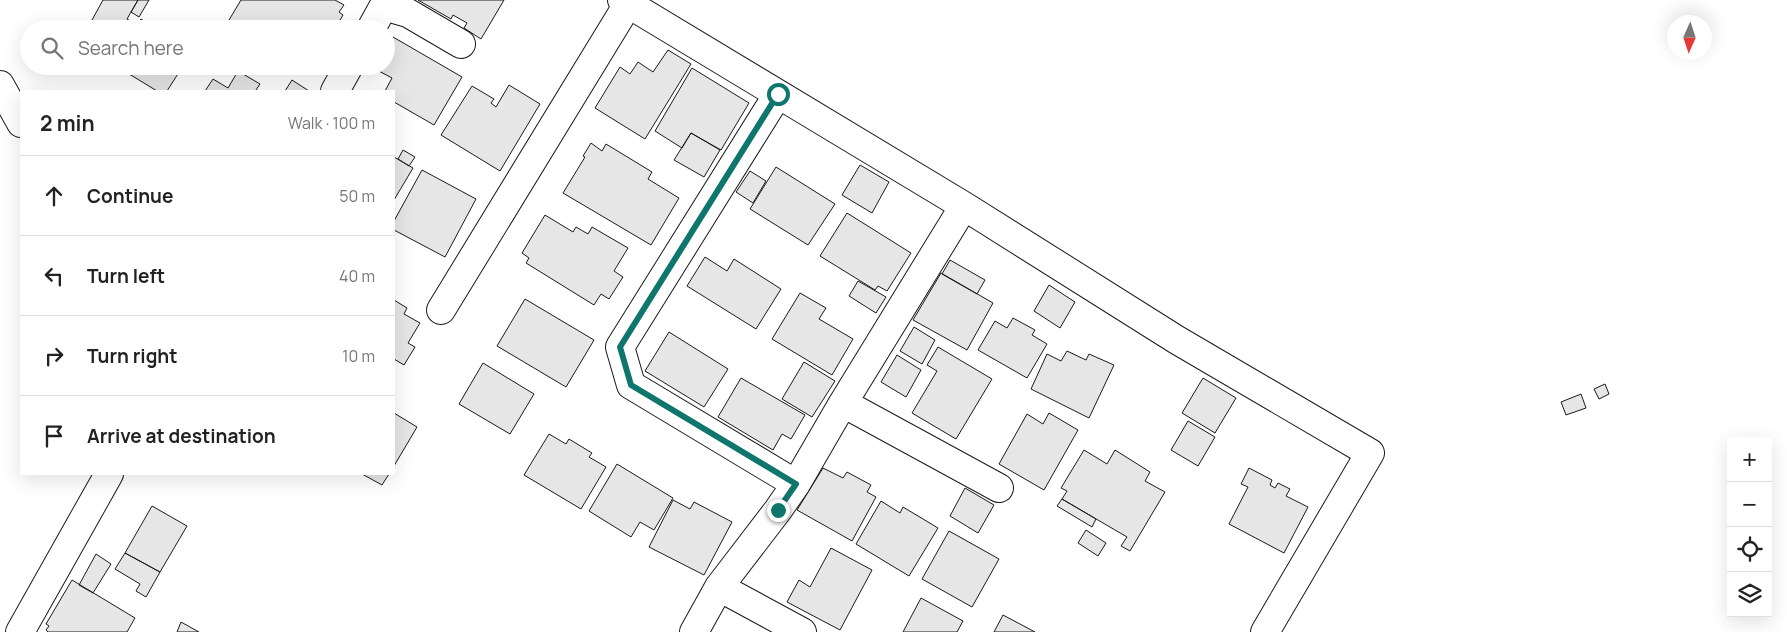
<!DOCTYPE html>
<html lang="en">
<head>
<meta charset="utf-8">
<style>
  :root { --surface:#fff; --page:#f2f2f2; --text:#222; --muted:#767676; --line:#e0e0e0 }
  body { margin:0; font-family:Manrope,sans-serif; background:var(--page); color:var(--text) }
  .controls { position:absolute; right:15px; bottom:15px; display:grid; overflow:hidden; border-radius:0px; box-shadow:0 5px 20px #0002 }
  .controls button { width:45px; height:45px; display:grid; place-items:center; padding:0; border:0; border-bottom:1px solid var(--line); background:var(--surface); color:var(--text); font:25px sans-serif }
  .compass { position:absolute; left:1667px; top:15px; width:45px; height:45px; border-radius:50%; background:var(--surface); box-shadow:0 5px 20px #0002; rotate:183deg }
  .stop { position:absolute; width:15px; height:15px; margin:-11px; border:4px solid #0f766e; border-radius:50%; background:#fff }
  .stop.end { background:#0f766e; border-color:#fff; box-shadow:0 1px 5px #0008 }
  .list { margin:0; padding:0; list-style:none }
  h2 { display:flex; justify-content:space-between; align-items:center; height:65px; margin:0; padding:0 20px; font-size:21px }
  h2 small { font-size:16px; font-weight:400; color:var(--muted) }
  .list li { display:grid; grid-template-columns:32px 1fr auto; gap:15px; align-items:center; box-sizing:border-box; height:80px; padding:0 20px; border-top:1px solid var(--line) }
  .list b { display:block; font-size:19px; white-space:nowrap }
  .list em { font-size:16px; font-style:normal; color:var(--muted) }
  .icon { flex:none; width:28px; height:28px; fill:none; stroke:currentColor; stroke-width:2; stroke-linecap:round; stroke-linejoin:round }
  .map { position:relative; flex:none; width:1787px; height:632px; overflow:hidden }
  .search { position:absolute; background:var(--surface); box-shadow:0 5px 20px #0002; left:20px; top:20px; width:375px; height:55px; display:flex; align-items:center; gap:12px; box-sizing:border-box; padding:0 18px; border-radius:28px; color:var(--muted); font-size:19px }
  .panel { position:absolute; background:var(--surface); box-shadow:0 5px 20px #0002; left:20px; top:90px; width:375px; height:385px; border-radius:0px }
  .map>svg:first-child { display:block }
</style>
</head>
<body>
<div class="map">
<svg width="1787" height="632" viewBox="0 0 1787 632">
  <rect width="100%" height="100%" fill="#fff"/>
  <!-- building -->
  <path fill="#e6e6e6" stroke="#1a1a1a" d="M103,0H138L127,19L137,25L141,19L156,29H87Z
    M138,0H149L139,17L131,12Z
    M241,0H335L344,5L339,12L343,15L335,29H244L229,20Z
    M418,0H504L481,39L464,28L467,23L453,15L451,19Z
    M393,37L462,77L434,125L394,102V91H385L392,78L375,69L376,66H386V49Z
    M668,50L691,64L645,139L595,108L620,67L630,74L638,62L653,72Z
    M116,66H183L167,91H157Z
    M692,68L749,103L721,150L691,133L682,148L655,131Z
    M238,71L260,84L256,90L258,91H205L213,79L228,88Z
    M292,80L309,91H285Z
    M509,85L540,104L500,171L441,135L472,86L494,99L491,103L496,107Z
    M691,133L720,150L704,177L674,160Z
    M591,143L602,151L606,144L652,172L648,179L679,198L651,245L563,193L585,157L583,156Z
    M403,150L415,157L409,166L398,159Z
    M394,157L413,168L394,200Z
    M860,165L889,182L872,213L842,195Z
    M776,167L835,204L808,245L750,209Z
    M422,170L476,199L445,257L394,230V221Z
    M750,171L766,181L753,203L736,192Z
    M847,213L911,253L887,291L878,286L875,290L820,256Z
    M545,215L573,232L576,227L588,234L592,227L628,248L614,271L623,277L609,299L601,294L594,305L526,263L529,258L522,253Z
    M705,257L727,271L734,259L781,289L756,329L687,286Z
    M950,260L985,280L977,294L942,274Z
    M941,273L993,303L967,350L913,320Z
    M858,281L886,297L876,313L849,296Z
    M1049,285L1075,302L1060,328L1034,311Z
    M800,293L826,308L819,319L853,339L832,375L772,339Z
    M525,299L594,340L566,387L497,346Z
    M394,300L407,308L404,314L420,323L408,343L415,347L404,365L394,359Z
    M1013,318L1035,330L1032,335L1047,344L1027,378L978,350L995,321L1007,328Z
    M914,327L935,340L922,364L900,351Z
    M669,332L728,369L704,407L645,371Z
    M938,347L992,379L956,439L912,413L937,371L927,365Z
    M1067,351L1086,360L1089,354L1114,365L1089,418L1031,389L1047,354L1061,361Z
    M897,355L921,370L906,397L881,382Z
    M804,362L835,381L812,417L782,399Z
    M483,363L534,394L510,434L459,404Z
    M741,378L805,415L791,439L782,434L773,450L718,417Z
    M1203,378L1236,398L1215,433L1182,413Z
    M1605,384L1609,394L1599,399L1594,389Z
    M1581,394L1586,408L1566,415L1561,402Z
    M394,413L417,427L394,466Z
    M1049,413L1078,430L1044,490L999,464L1027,414L1043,424Z
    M1188,421L1215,437L1198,466L1171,450Z
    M549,434L566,444L569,439L592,453L589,457L606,467L581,509L524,475Z
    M1084,450L1107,464L1115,450L1150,472L1145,481L1165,492L1130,551L1121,546L1127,537L1062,499L1067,491L1061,488Z
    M617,464L673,498L654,530L640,522L631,537L589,511Z
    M823,468L843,478L847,472L871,485L867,492L876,497L852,541L797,510Z
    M1249,468L1272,480L1270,485L1275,488L1278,483L1290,489L1286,496L1308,507L1284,553L1229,524L1248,487L1241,484Z
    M362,474H389L382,485Z
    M965,488L994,505L978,533L950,516Z
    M1062,499L1096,519L1092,527L1057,506Z
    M673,500L690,509L694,502L732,522L704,575L649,547Z
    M881,501L900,513L903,507L938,528L909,576L856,544Z
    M152,506L187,526L160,572L125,553Z
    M1086,530L1106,543L1098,556L1078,543Z
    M949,531L999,559L972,607L922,579Z
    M831,548L872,570L840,630L787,602L799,580L810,587Z
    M125,553L160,572L146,597L136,591L140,584L115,569Z
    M96,554L111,564L93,593L79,585Z
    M72,580L135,618L127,632H48L46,630L49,626L46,624Z
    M921,598L963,621L957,632H903Z
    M1003,615L1035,632H994Z
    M181,622L199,632H177Z"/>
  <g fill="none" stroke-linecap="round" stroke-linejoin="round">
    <!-- minor casing -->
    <g stroke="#1a1a1a" stroke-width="30">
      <path id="minor" d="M622,0L964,206L1177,340L1370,453L1265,632
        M384,6L408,13L461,44
        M371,29L387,0
        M0,85L21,123
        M335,91L349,66
        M778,94L620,347L631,385L796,484
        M441,310L628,4
        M843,403L999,488
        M719,587L802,632
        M20,632L109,474
        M694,632L719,587L778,510L796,484L843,403L964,206"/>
    </g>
    <!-- minor -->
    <use href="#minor" stroke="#fff" stroke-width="28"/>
  </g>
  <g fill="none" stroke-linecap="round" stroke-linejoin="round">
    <!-- route -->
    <path stroke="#0f766e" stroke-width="6" d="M778,510L796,484L631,385L620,347L778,94"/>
  </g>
</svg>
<div class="controls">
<button>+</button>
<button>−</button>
<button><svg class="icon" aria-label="locate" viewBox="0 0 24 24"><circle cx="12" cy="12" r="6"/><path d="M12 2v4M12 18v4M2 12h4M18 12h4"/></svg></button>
<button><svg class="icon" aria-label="layers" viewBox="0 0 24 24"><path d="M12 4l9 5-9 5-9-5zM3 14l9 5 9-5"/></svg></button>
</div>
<svg class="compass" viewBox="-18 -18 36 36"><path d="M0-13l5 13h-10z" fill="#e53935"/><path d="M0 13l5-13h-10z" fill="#767676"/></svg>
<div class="stop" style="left:778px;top:94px"></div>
<div class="stop end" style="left:778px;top:510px"></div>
<div class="search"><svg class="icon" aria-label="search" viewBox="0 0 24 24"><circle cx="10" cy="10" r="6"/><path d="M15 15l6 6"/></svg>Search here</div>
<section class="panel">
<h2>2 min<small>Walk · 100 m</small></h2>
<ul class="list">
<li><svg class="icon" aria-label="ahead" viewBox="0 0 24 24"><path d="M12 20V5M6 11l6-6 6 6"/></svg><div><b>Continue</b></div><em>50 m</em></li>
<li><svg class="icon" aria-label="left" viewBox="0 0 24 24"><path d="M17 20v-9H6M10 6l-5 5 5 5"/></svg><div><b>Turn left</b></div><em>40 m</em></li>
<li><svg class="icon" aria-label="right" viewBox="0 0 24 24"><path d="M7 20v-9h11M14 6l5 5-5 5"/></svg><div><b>Turn right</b></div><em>10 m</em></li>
<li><svg class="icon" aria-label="arrive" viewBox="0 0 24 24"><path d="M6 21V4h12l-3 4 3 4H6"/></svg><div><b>Arrive at destination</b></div></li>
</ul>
</section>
</div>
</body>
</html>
